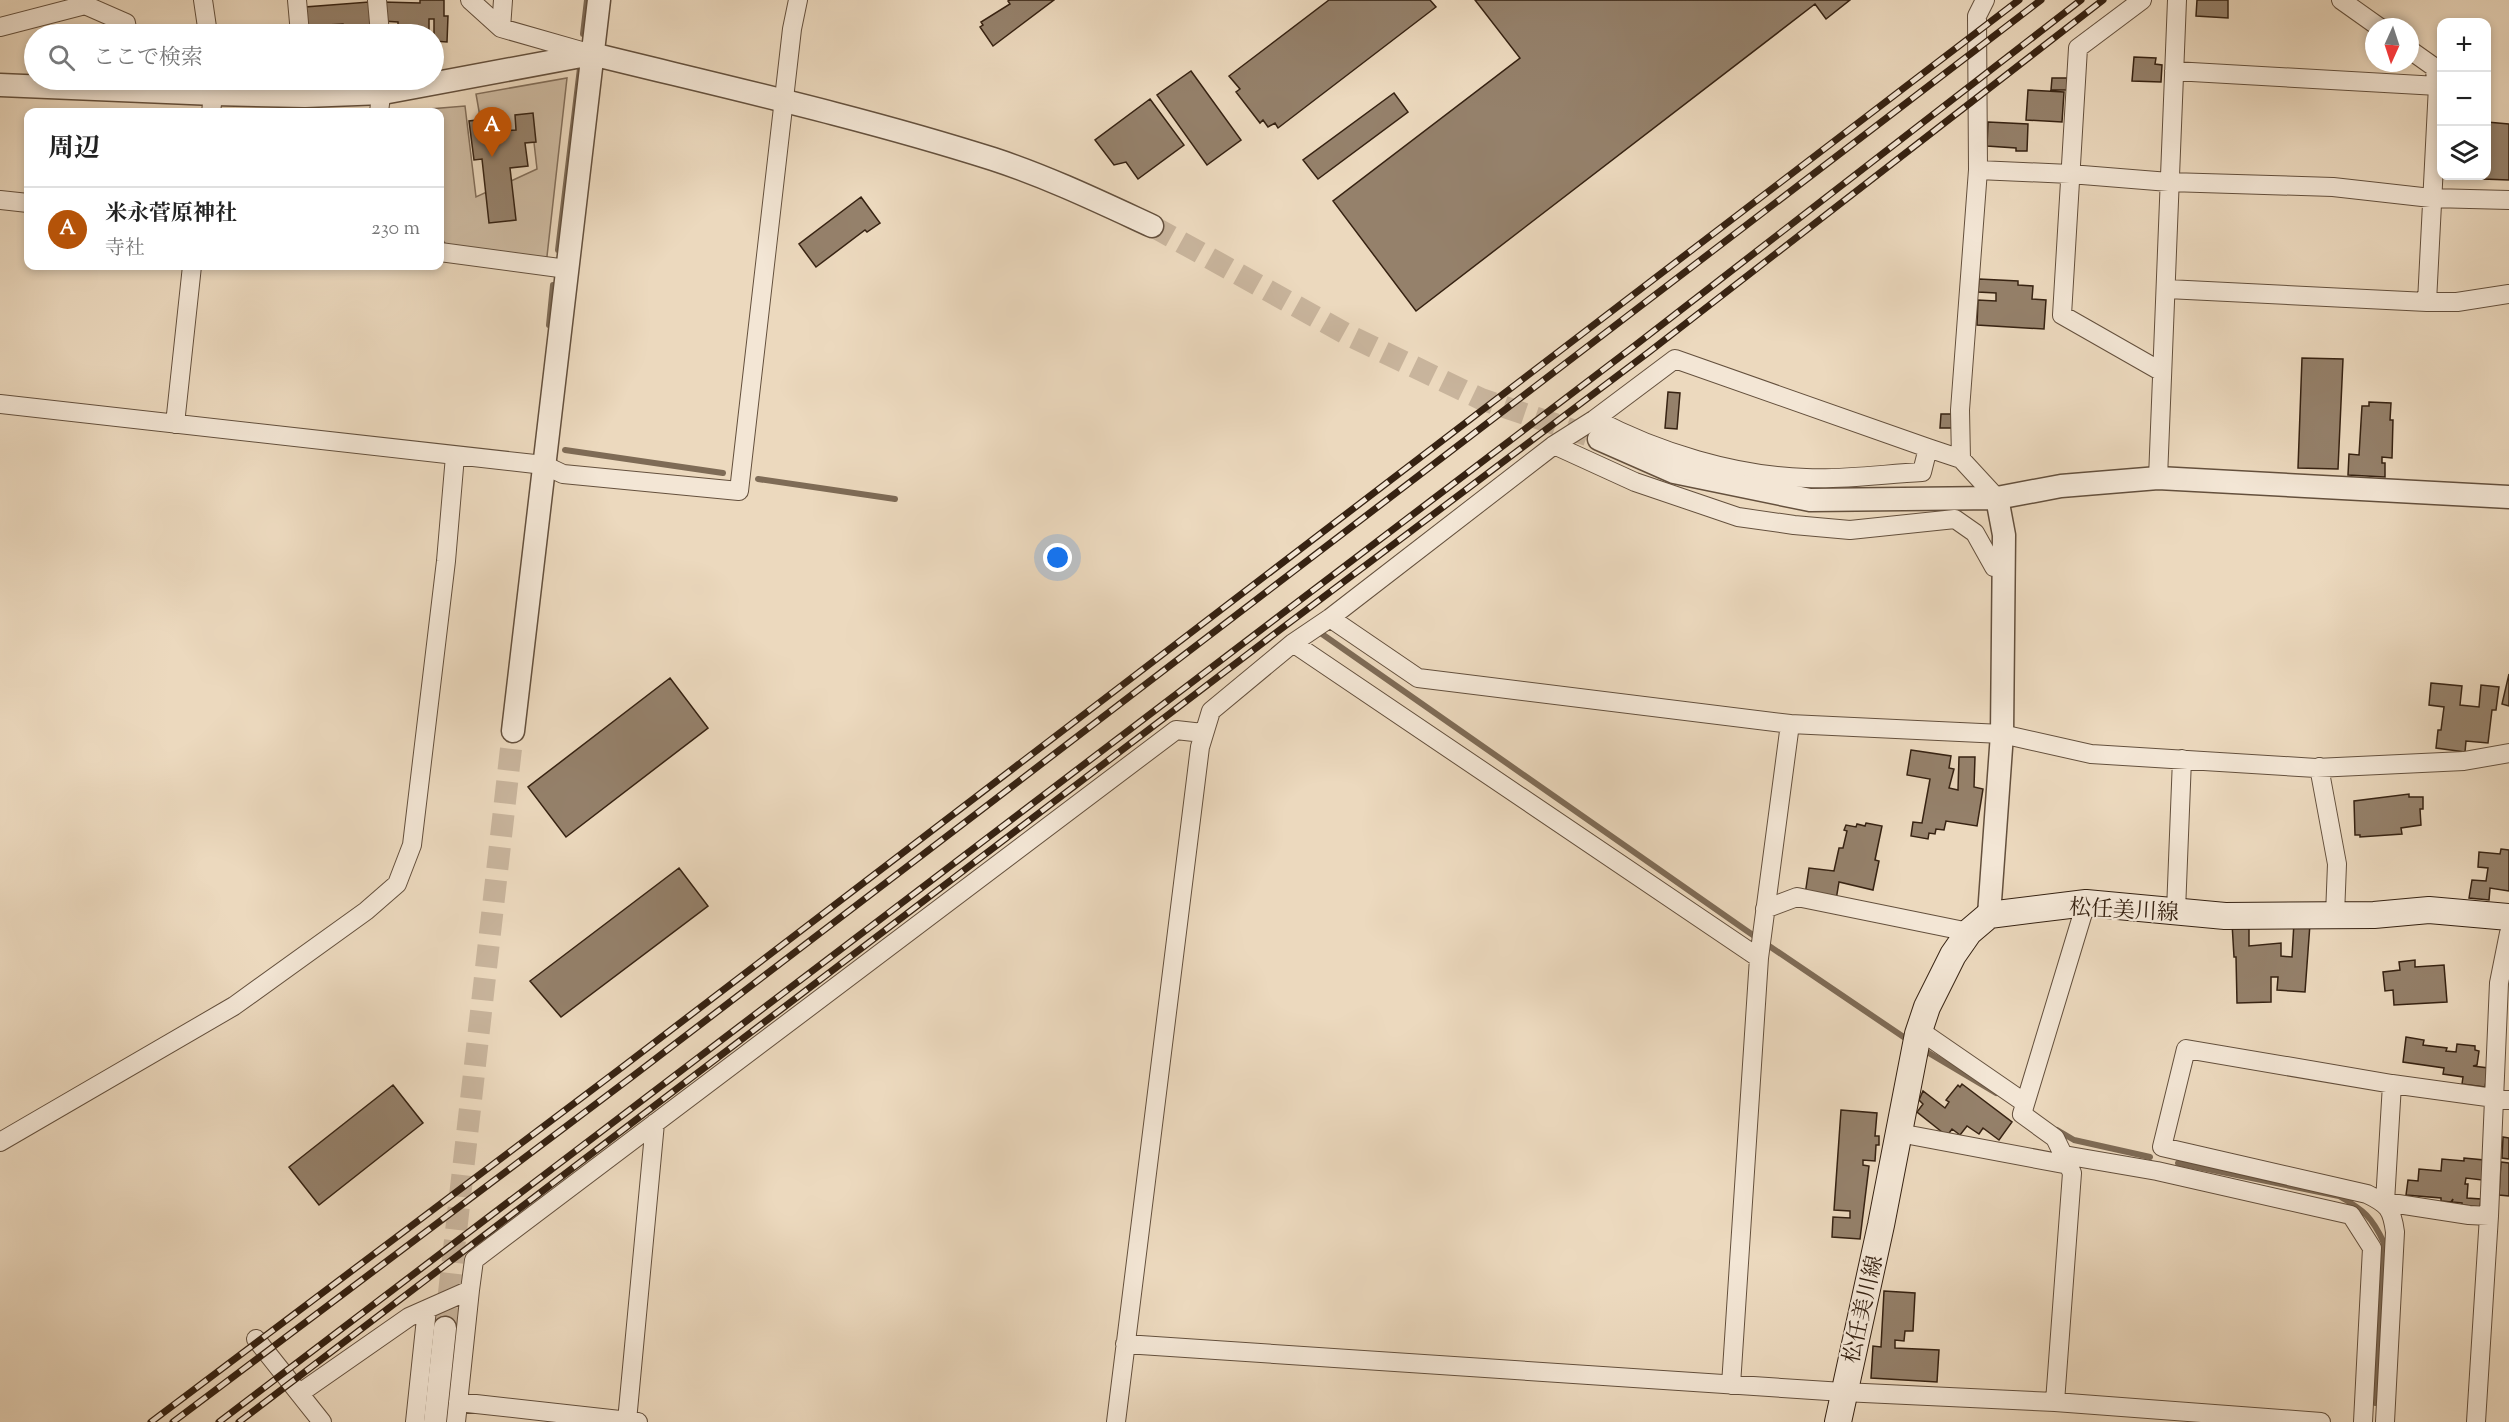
<!DOCTYPE html>
<html lang="ja">
<head>
<meta charset="utf-8">
<style>
  :root { --surface:#fff; --page:#f2f2f2; --text:#222; --muted:#767676; --line:#e0e0e0; --accent:#b45309 }
  body { margin:0; font-family:"Sorts Mill Goudy","Noto Serif JP",serif; background:var(--page); color:var(--text) }
  .controls { position:absolute; right:18px; top:18px; display:grid; overflow:hidden; border-radius:12px; box-shadow:0 3px 9px #0003 }
  .controls button { width:54px; height:54px; display:grid; place-items:center; padding:0; border:0; border-bottom:2px solid var(--line); background:var(--surface); color:var(--text); font:30px sans-serif }
  .compass { position:absolute; left:2365px; top:18px; width:54px; height:54px; border-radius:50%; background:var(--surface); box-shadow:0 3px 9px #0003; rotate:183deg }
  .you { position:absolute; left:1058px; top:558px; width:21px; height:21px; margin:-15px; border:4px solid #fff; border-radius:50%; background:#1a73e8; box-shadow:0 0 0 9px #1a73e833 }
  .badge { display:grid; place-items:center; width:39px; height:39px; border-radius:50%; background:var(--accent); color:#fff; font-size:20px; font-weight:700 }
  .pin { position:absolute; translate:-50% -50px; filter:drop-shadow(0 2px 3px #0008) }
  .pin::after { content:''; position:absolute; top:32px; width:21px; height:18px; background:inherit; clip-path:polygon(0 0,100% 0,50% 100%) }
  .list { margin:0; padding:0; list-style:none }
  h2 { display:flex; justify-content:space-between; align-items:center; height:78px; margin:0; padding:0 24px; font-size:26px }
  h2 small { font-size:20px; font-weight:400; color:var(--muted) }
  .list li { display:grid; grid-template-columns:39px 1fr auto; gap:18px; align-items:center; box-sizing:border-box; height:84px; padding:0 24px; border-top:2px solid var(--line) }
  .list b { display:block; font-size:22px; white-space:nowrap }
  .list p { margin:0; font-size:20px; white-space:nowrap; color:var(--muted) }
  .list em { font-size:20px; font-style:normal; color:var(--muted) }
  .icon { flex:none; width:33px; height:33px; fill:none; stroke:currentColor; stroke-width:2; stroke-linecap:round; stroke-linejoin:round }
  .map { position:relative; flex:none; width:2509px; height:1422px; overflow:hidden }
  .search { position:absolute; background:var(--surface); box-shadow:0 3px 9px #0003; left:24px; top:24px; width:420px; height:66px; display:flex; align-items:center; gap:15px; box-sizing:border-box; padding:0 21px; border-radius:33px; color:var(--muted); font-size:22px }
  .panel { position:absolute; background:var(--surface); box-shadow:0 3px 9px #0003; left:24px; top:108px; width:420px; height:162px; border-radius:12px }
  .map>svg:first-child { display:block }
</style>
</head>
<body>
<div class="map">
<svg width="2509" height="1422" viewBox="0 0 2509 1422">
  <rect width="100%" height="100%" fill="#ecd9be"/>
  <filter id="stains"><feTurbulence type="fractalNoise" baseFrequency=".00333" numOctaves="4"/><feColorMatrix values="0 0 0 0 .2 0 0 0 0 .09 0 0 0 0 .02 0 0 0 .5 -.17"/></filter>
  <radialGradient id="worn" r=".72"><stop offset=".6" stop-color="#630" stop-opacity="0"/><stop offset="1" stop-color="#630" stop-opacity=".3"/></radialGradient>
  <!-- green -->
  <path fill="#cdbaa1" stroke="#826e5a" stroke-width="1.5" d="M567,78L545,274L453,257L440,235V112H429V109L465,106L476,197L537,169L533,134H483L476,94Z"/>
  <g fill="none" stroke-linecap="round" stroke-linejoin="round">
    <!-- stream -->
    <path stroke="#7e6b56" stroke-width="6" d="M583,34L587,0
      M558,250L580,68
      M549,325L553,285
      M565,450L723,473
      M758,479L895,499
      M1322,634L1747,931L1911,1042
      M1922,1049L1996,1093
      M2057,1130L2074,1140L2150,1157
      M2178,1163L2339,1196C2364,1210 2372,1217 2384,1243L2376,1403"/>
  </g>
  <!-- building -->
  <path fill="#95816b" stroke="#362212" stroke-width="1.5" d="M420,0H444V16H448L447,42L434,41V19H429V34H398V22L382,21L383,2L420,3Z
    M1010,0H1054L993,46L980,27L983,25L981,22L1010,4L1008,1Z
    M1329,0H1430L1436,7L1278,128L1275,123L1268,127L1263,120L1260,123L1236,92L1240,89L1229,76Z
    M1475,0H1850L1826,19L1815,4L1416,311L1333,201L1520,58Z
    M2197,0H2228V18L2196,16Z
    M369,2L372,34H344L343,24L328,25L329,31L307,33L305,7Z
    M2134,57L2156,58L2155,64L2162,65L2161,82L2132,81Z
    M1191,71L1241,140L1207,165L1157,95Z
    M2052,78H2067V90H2051Z
    M2028,90L2064,92L2062,122L2026,120Z
    M1394,93L1408,112L1318,179L1303,160Z
    M1150,99L1184,145L1138,179L1126,162L1114,165L1095,140Z
    M533,113L536,142L525,143L528,166L510,168L516,220L489,223L482,159L474,160L469,121L502,117L503,131L516,130L515,115Z
    M1988,122L2028,124L2027,151H2016V148L1987,146Z
    M2487,122L2509,124V180L2483,179V176H2486Z
    M861,197L880,223L867,232L865,230L816,267L799,244Z
    M1979,279L2018,281V285L2033,286L2032,299L2046,300L2044,329L1977,325L1978,300L1996,301V293L1978,292Z
    M2302,358L2343,359L2338,469L2298,468Z
    M1668,392L1680,393L1677,429L1665,428Z
    M2369,402L2391,403L2390,420H2393L2392,458L2382,457V463H2385V477L2348,475L2349,454L2359,455L2362,406H2369Z
    M1941,414H1953V428H1940Z
    M2509,674V706L2502,704Z
    M670,678L708,728L566,837L528,787Z
    M2431,683L2462,686L2460,705L2479,707L2481,685L2499,687L2496,710H2492L2488,743L2466,741L2465,752L2436,748L2438,730H2441L2444,707L2429,705Z
    M1911,750L1951,756L1949,768L1954,769L1949,788L1958,790L1959,757H1975L1974,787L1983,789L1977,826L1946,821L1944,830L1936,829L1935,834L1929,833L1928,839L1911,836L1913,822L1922,823L1930,779L1907,775Z
    M1911,750L1951,756L1949,768L1954,769L1949,788L1958,790L1959,757H1975L1974,787L1983,789L1977,826L1946,821L1944,830L1936,829L1935,834L1929,833L1928,839L1911,836L1913,822L1922,823L1930,779L1907,775Z
    M2409,794V797H2423V809H2420L2421,825L2401,828L2402,834L2360,837V835H2355L2354,801Z
    M1866,823L1882,826L1875,860L1879,861L1873,890L1839,882L1836,900L1805,895L1809,868L1834,871L1839,848H1843L1847,831L1844,830L1846,825L1856,827L1857,824L1865,826Z
    M2501,849L2509,850V891L2490,888L2489,900L2469,898L2472,880L2486,881L2488,868L2478,867L2479,852L2500,854Z
    M679,868L708,906L561,1017L530,981Z
    M2294,922L2310,924L2305,992L2277,990L2278,977H2271V1002L2237,1003L2236,957H2234L2232,923H2249V946L2281,943V956L2292,957Z
    M2415,960V967L2444,965L2447,1002L2394,1005L2393,990L2385,991L2383,972L2400,970L2399,962Z
    M2406,1037L2424,1040L2423,1045L2447,1048L2446,1051L2456,1052L2457,1044L2475,1046V1050L2479,1051L2477,1065L2473,1066L2488,1068L2485,1087L2462,1084L2463,1077L2443,1074L2444,1068L2403,1062Z
    M1962,1084L2012,1122L1999,1140L1983,1128L1979,1134L1967,1126L1960,1135L1952,1129L1947,1136L1917,1112L1923,1104L1919,1100L1923,1091L1945,1108L1949,1102L1946,1100L1958,1085L1960,1087Z
    M393,1085L423,1123L319,1205L289,1167Z
    M1841,1110L1877,1113L1875,1136H1879V1145H1876L1875,1161L1863,1160V1165L1869,1166L1860,1239L1832,1237L1833,1217L1850,1218V1211L1834,1210Z
    M1841,1110L1877,1113L1875,1136H1879V1145H1876L1875,1161L1863,1160V1165L1869,1166L1860,1239L1832,1237L1833,1217L1850,1218V1211L1834,1210Z
    M2503,1137L2509,1138V1159L2502,1158Z
    M2464,1158L2484,1160L2482,1180L2466,1178L2465,1184H2468L2467,1198L2481,1199L2480,1207L2462,1205V1203L2452,1202L2453,1199L2451,1202L2441,1201V1198L2406,1195L2408,1180L2418,1181L2419,1169L2441,1171L2442,1159L2464,1161Z
    M2501,1162L2509,1163V1196L2499,1195Z
    M1884,1291L1915,1293L1913,1331H1905L1904,1341L1895,1340V1348L1939,1350L1937,1382L1871,1378L1873,1346L1881,1347Z"/>
  <g fill="none" stroke-linecap="round" stroke-linejoin="round">
    <!-- tertiary-tunnel -->
    <path stroke="#c8b49c" stroke-width="22" stroke-dasharray="22 11" stroke-linecap="butt" d="M1152,226L1348,335L1481,399L1593,437
      M445,1328L513,731"/>
    <!-- minor casing -->
    <g stroke="#64503d" stroke-width="20">
      <path id="minor" d="M85,0V5L126,23L128,34
        M203,0L208,34
        M297,0L300,34
        M377,0L380,34
        M470,0L501,28L592,54
        M2142,0L2078,48L2062,315L2162,372
        M2341,0L2379,27
        M0,27L85,5
        M501,28L503,0
        M2410,50L2434,67L2438,86L2427,302
        M2174,71L2438,86
        M304,80L305,96
        M211,112L215,80
        M379,112L383,80
        M1978,170L2070,174L2169,182L2333,187L2431,198L2509,200
        M0,200L28,203
        M440,252L567,269
        M2167,289L2427,302H2457L2509,294
        M0,404L544,465L563,474L739,491L792,29L798,0
        M175,424L192,266
        M1554,445L1635,482L1738,517L1794,525L1850,530L1955,519L1975,533L1994,567H2004
        M1928,448L1922,472C1884,474 1844,480 1806,478C1735,476 1657,452 1595,419L1675,359L1928,448L1961,459L1997,498
        M1961,459L1960,410L1978,170L1977,16L1985,0
        M2158,478L2177,0
        M1330,618L1418,678L1790,724L2002,734L2091,754L2316,768L2464,761L2509,753
        M1293,643L1759,958L1731,1385
        M2319,767L2337,864L2335,915
        M1765,909L1797,897L1969,932
        M2176,911L2182,759
        M1759,958L1790,724
        M1919,1030L2025,1103
        M2392,1084L2385,1202L2469,1215L2489,1216
        M1899,1133L2069,1165
        M0,1142L234,1006L366,911L397,884L412,845L446,561L455,456
        M2064,1155L2157,1171L2351,1215L2372,1248L2363,1422
        M470,1290L474,1260L1176,730L1203,733
        M256,1339L322,1422
        M1125,1344L1843,1392L2055,1402L2321,1422
        M300,1393L409,1317L470,1290L456,1422
        M458,1402L638,1422
        M2055,1402L2072,1173L2055,1138L2022,1114L2086,903
        M627,1421L655,1123
        M415,1422L427,1309
        M1116,1422L1200,747L1211,711L1293,643L1330,618L1554,445L1595,419
        M2385,1422L2395,1232C2392,1209 2388,1204 2367,1194L2162,1147L2186,1049L2392,1084L2509,1100
        M2476,1422L2489,1216L2499,983L2509,933"/>
    </g>
    <!-- tertiary casing -->
    <g stroke="#64503d" stroke-width="25">
      <path id="tertiary" d="M0,85L214,94L305,96L383,93L592,54C726,87 861,117 993,159C1048,177 1100,202 1152,226
        M1599,439L1674,472L1810,500L1997,498L2061,486L2158,478L2509,497
        M513,731L599,0
        M1989,915L2002,734L2004,535L1997,498
        M435,1422L445,1328"/>
    </g>
    <!-- secondary casing -->
    <g stroke="#362212" stroke-width="28">
      <path id="secondary" d="M1838,1422L1881,1225L1918,1034L1927,1007L1953,955L1969,932L1989,915L2086,903L2225,916L2374,915L2429,910L2509,917"/>
    </g>
    <!-- minor -->
    <use href="#minor" stroke="#f3e6d5" stroke-width="18"/>
    <!-- tertiary -->
    <use href="#tertiary" stroke="#f3e6d5" stroke-width="22"/>
    <!-- secondary -->
    <use href="#secondary" stroke="#f3e6d5" stroke-width="26"/>
    <!-- rail casing -->
    <g stroke="#362212" stroke-width="7">
      <path id="rail" d="M151,1422L625,1065L2019,0
        M173,1422L633,1076L2041,0
        M219,1422L1633,347L2081,0
        M239,1422L1273,635L1649,352L2103,0"/>
    </g>
    <!-- rail -->
    <use href="#rail" stroke="#f3e6d5" stroke-width="4.5" stroke-dasharray="14" stroke-linecap="butt"/>
  </g>
  <g text-anchor="middle" stroke-width="4.5" stroke-linejoin="round" paint-order="stroke">
    <!-- street labels -->
    <g font-size="22" fill="#362212" stroke="#f3e6d5">
      <text transform="translate(2124 909) rotate(3)" y="8">松任美川線</text>
      <text transform="translate(1862 1309) rotate(-77)" y="8">松任美川線</text>
    </g>
  </g>
  <rect width="100%" height="100%" filter="url(#stains)"/>
  <rect width="100%" height="100%" fill="url(#worn)"/>
</svg>
<div class="controls">
<button>+</button>
<button>−</button>
<button><svg class="icon" aria-label="layers" viewBox="0 0 24 24"><path d="M12 4l9 5-9 5-9-5zM3 14l9 5 9-5"/></svg></button>
</div>
<svg class="compass" viewBox="-18 -18 36 36"><path d="M0-13l5 13h-10z" fill="#e53935"/><path d="M0 13l5-13h-10z" fill="#767676"/></svg>
<div class="you"></div>
<div class="pin badge" style="left:492px;top:157px">A</div>
<div class="search"><svg class="icon" aria-label="search" viewBox="0 0 24 24"><circle cx="10" cy="10" r="6"/><path d="M15 15l6 6"/></svg>ここで検索</div>
<section class="panel">
<h2>周辺<small></small></h2>
<ul class="list">
<li><span class="badge">A</span><div><b>米永菅原神社</b><p>寺社</p></div><em>230 m</em></li>
</ul>
</section>
</div>
</body>
</html>
